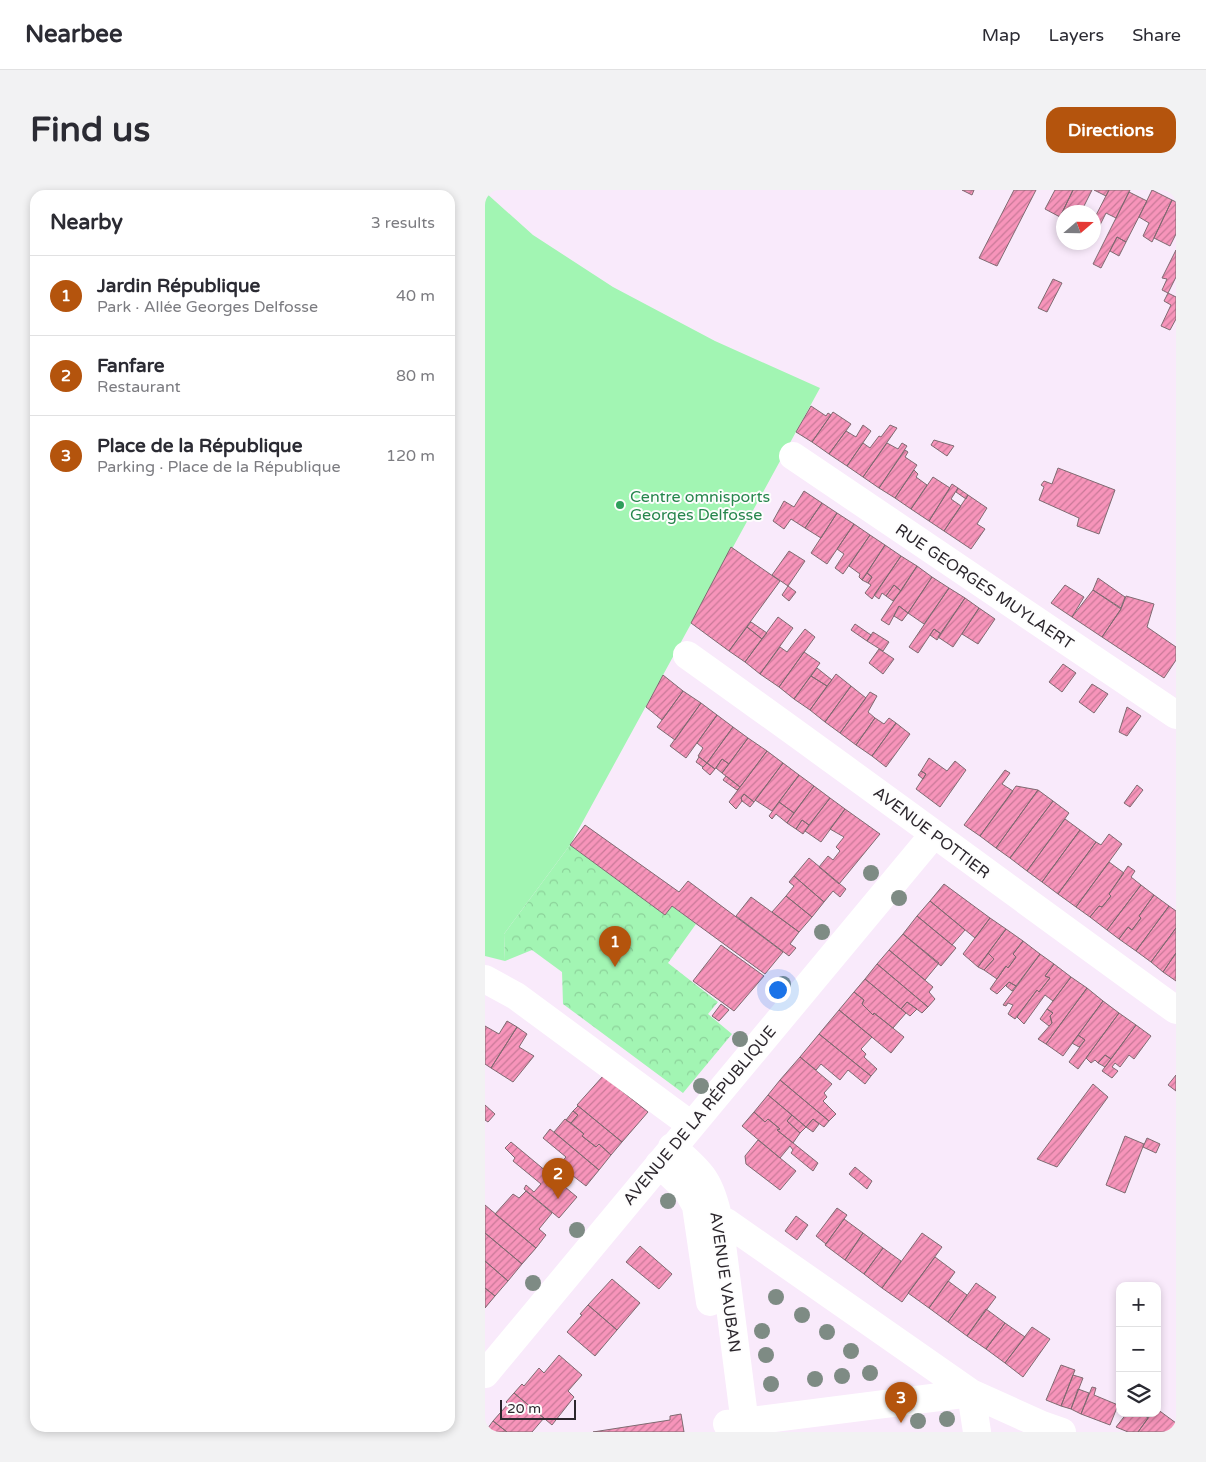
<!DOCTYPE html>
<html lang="en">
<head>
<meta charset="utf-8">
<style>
  :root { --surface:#fff; --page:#f2f2f3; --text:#2b2b33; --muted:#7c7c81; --line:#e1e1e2; --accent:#b4540d }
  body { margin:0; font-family:"Varela Round",sans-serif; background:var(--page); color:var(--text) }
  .controls { position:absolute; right:15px; bottom:15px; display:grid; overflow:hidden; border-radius:10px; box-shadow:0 2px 8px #0003 }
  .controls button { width:45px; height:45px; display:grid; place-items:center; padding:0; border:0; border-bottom:1px solid var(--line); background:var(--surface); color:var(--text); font:25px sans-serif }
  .compass { position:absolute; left:571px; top:15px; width:45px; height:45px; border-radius:50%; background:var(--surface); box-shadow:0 2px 8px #0003; rotate:70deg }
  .scale { position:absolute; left:15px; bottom:12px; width:76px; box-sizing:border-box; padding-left:5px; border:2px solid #2c272d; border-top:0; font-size:14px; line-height:18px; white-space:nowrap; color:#2c272d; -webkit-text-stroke:4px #fdfdfd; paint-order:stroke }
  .you { position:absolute; left:292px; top:799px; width:18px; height:18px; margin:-12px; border:4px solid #fff; border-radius:50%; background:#1a73e8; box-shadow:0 0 0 8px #1a73e833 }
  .badge { display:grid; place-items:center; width:32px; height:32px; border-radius:50%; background:var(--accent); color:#fff; font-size:16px; font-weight:700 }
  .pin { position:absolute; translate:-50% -41px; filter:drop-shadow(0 1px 2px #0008) }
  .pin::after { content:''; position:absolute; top:26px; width:18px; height:15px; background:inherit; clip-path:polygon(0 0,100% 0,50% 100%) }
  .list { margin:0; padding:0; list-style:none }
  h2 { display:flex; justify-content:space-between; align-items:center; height:65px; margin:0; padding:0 20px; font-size:21px }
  h2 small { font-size:16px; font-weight:400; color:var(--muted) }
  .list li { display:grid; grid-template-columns:32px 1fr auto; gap:15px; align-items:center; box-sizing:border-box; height:80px; padding:0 20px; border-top:1px solid var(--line) }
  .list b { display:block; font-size:19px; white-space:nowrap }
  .list p { margin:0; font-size:16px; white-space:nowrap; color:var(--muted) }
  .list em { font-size:16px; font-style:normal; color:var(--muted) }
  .icon { flex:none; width:28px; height:28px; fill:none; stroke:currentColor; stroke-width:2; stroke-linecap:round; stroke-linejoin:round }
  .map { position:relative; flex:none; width:691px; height:1242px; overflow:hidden; border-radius:15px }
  header { display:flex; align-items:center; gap:30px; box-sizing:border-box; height:70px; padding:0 25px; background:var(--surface); border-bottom:1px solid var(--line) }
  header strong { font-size:24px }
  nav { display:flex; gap:28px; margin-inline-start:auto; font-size:18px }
  .intro { display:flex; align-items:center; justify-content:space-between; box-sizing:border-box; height:120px; padding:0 30px }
  h1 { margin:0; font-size:35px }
  .button { padding:12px 22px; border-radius:15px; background:var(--accent); color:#fff; font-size:18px; font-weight:700 }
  main { display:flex; gap:30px; padding:0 30px }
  aside { flex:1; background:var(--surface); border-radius:15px; box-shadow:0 2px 8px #0003 }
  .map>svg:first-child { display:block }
</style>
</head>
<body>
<header>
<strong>Nearbee</strong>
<nav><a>Map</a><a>Layers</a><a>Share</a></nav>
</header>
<div class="intro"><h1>Find us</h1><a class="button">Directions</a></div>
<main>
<aside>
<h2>Nearby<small>3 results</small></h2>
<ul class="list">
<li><span class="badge">1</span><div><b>Jardin République</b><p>Park · Allée Georges Delfosse</p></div><em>40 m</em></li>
<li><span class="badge">2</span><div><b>Fanfare</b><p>Restaurant</p></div><em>80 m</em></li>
<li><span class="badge">3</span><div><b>Place de la République</b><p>Parking · Place de la République</p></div><em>120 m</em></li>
</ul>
</aside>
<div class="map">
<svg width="691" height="1242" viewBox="0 0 691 1242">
  <defs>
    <pattern id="park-crowns" width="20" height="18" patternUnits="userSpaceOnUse" patternTransform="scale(1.25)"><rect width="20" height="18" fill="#a2f5b3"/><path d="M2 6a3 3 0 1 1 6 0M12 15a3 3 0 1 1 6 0" fill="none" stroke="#8cd29a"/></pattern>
    <pattern id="building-hatch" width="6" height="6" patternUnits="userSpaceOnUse" patternTransform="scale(1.25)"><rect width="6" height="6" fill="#f794ba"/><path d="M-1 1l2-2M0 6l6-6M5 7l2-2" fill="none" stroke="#c87998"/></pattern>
  </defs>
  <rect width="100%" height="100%" fill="#f9eafb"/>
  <!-- park -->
  <path fill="url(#park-crowns)" d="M85,655L180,725L187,716L211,734L183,773L233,812L223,824L247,844L198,903L78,814L77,782L47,760L20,771L19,744Z"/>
  <!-- garden -->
  <path fill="#a2f5b3" d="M0,2L48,45L128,97L230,151L335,198L85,655L19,744L20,771L0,766Z"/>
  <!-- building -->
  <path fill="url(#building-hatch)" stroke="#7f6a71" d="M477,0H489L487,5Z
    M529,0H551L512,76L494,68Z
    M570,0H588L575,27L560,19Z
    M588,0H607L596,22H578V28L575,27Z
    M609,0H624L621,6Z
    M624,0H645L631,28L621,23L610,45L608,44V31Z
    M667,0L687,10L667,52L658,46L664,33L654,27Z
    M644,2L662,11L641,52L632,47L616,78L608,74Z
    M687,10L691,12V44L685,56L669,48Z
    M632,47L641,52L634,66L625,61Z
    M691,60V87L683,103L677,100L682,89L677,88Z
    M568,89L577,93L562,122L553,118Z
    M683,103L691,107V129L685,140L676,136L686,115L679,111Z
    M326,216L341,226L343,223L346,225L327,252L311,242Z
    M348,222L366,234L344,264L327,252Z
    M378,235L386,241L362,276L344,264L361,241L371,247Z
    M405,235L412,238L378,287L362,276L378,253L385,258L394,246L396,247Z
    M449,250L469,256L462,266L446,255Z
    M402,253L413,259L417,253L422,256L394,298L378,287Z
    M420,260L423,262L420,267L432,275L410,308L394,298Z
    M573,278L630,300L614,344L592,336L594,328L554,310L559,297L556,295L559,291L567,294Z
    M429,280L433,284L431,287L442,295L426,319L410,308Z
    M448,287L465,298L444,331L426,319Z
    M467,294L473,298L466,309L476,316L459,341L444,331Z
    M473,298L483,305L481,309L471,302Z
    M319,301L337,313L320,338L306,329L299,339L288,331L299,311L309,317Z
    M483,305L502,318L492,334L500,339L486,359L459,341Z
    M337,313L352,323L336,348L320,338Z
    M352,323L369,334L342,374L326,363Z
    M369,334L385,345L358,384L350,378L359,364L352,359Z
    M385,345L400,355L377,390L374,387L375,384L364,376Z
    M400,355L416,366L387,409L380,403L386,395L383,393L387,387L382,383Z
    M246,357L295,391L244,461L206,433Z
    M304,361L320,371L303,396L287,385Z
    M416,366L432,376L416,401L409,395L401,406L397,403L394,409L389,405Z
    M432,376L447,387L423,423L414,416L404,435L396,430Z
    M382,383L387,387L383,393L377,390Z
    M447,387L464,398L439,434L423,423Z
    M613,388L640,407L636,418L608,400Z
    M409,395L416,401L408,411L401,406Z
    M580,395L599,407L587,427L566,413Z
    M303,396L311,402L304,411L297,405Z
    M464,398L480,408L456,444L449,439L433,463L424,457Z
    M608,400L636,419L617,447L587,427Z
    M641,406L669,414L662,437L691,457V470L679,488L617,447L636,419Z
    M480,408L494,418L468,457L453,447Z
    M414,416L423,423L417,431L409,426Z
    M494,418L510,429L493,454L477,444Z
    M293,427L308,438L275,484L260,472Z
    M266,432L282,443L277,449L262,437Z
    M370,434L386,445L382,451L366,440Z
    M262,437L277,449L260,472L244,461Z
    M320,439L330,447L294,497L275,484L295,457L302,462Z
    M449,439L456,444L452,450L445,445Z
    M388,442L404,452L398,461L382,451Z
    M394,459L409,469L398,484L384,473Z
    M319,462L335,473L309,509L294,497Z
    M578,474L591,483L577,502L564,492Z
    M332,478L347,490L342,496L326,486Z
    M351,484L366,496L340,532L325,520Z
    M178,485L198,501L177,530L161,517Z
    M326,486L342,496L325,520L309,509Z
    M607,494L623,504L609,523L594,512Z
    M366,496L381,508L355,543L340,532Z
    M198,501L216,513L190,550L172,537Z
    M385,502L392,506L383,522L390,528L371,555L355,543Z
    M216,513L232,525L201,568L185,556Z
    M642,517L656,526L642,546L634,542Z
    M232,525L248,537L222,573L213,566L218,558L212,553Z
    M390,528L399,534L404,528L411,533L387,566L371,555Z
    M411,533L425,544L401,577L387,566Z
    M248,537L263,548L244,574L237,569L230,579L222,573Z
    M263,548L282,561L255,597L237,583Z
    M282,561L298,573L269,612L259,604L256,608L257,611L251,619L244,612Z
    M214,567L222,573L218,577L211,572Z
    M444,568L462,581L470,571L481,580L455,617L431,599L441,584L436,581Z
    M237,569L244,574L237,583L231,578Z
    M222,573L230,579L225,585L217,578Z
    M298,573L314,585L287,621L270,610Z
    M520,580L525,583L517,594L528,601L495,646L479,635Z
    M436,581L441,584L438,589L433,585Z
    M314,585L329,596L309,623L294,612Z
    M241,586L255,597L252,600L238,590Z
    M652,595L658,600L645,617L639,613Z
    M329,596L345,608L324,635L317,630L311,639L302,633Z
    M531,596L553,600L511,658L495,646Z
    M553,600L568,611L525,668L511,658Z
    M259,604L269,612L265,617L257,611L256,608Z
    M345,608L360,619L336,652L320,641Z
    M568,611L584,623L542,681L525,668Z
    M294,612L309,623L302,633L291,624L287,629L284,626Z
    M360,619L395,644L354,694L334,677L343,666L348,670L355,661L351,657L359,647L345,639Z
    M580,629L595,640L557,692L542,681Z
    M317,630L324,635L318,644L311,639Z
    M100,635L194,702L203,691L298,762L280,784L187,716L180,725L85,655Z
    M595,640L611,652L573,704L557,692Z
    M624,644L637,654L591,717L573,704L611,652L616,655Z
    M324,668L361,699L355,707L348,701L339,712L309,686Z
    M624,672L639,683L624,704L626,706L617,717L614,716L605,727L591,717Z
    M643,676L650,681L646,687L656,695L622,740L605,727L614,716L617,717L626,706L624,704Z
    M309,686L339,712L327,727L301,706L309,696L304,692Z
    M459,694L505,728L490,748L445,711Z
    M656,695L669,705L654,726L656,728L647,740L643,737L634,749L622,740Z
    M669,705L684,716L651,761L634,749L643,737L647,740L656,728L654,726Z
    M301,706L327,727L314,742L287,722Z
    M266,707L314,742L305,754L311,758L304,766L251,726Z
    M445,711L480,740L467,755L432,726Z
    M684,716L691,721V738L666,772L651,761Z
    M432,726L471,758L456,776L418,744Z
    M505,728L521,739L493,777L478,764Z
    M691,738V763L678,782L666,772Z
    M521,739L538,751L528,764L531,767L523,778L521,776L512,789L499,780L509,769L503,763Z
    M418,744L454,773L440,790L404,760Z
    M538,751L555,764L531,796L524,792L512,804L505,799L521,776L523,778L531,767L528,764Z
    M236,755L279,786L249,821L208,791Z
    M404,760L448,797L444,802L450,809L443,817L392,774Z
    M503,763L509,769L499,780L493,777Z
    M691,763V791L678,782Z
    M555,764L569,774L560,786L565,788L554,802L552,800L530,829L523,824L528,815L523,813L521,816L518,815Z
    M392,774L443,817L437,823L422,812L416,819L380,789Z
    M569,774L586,787L568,811L560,805L539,834L532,827L552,800L554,802L565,788L560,786Z
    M586,787L602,798L561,854L553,849L567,833L565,826L568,823L562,819Z
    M380,789L421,823L408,838L389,823L388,825L377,814L379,810L369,802Z
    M524,792L531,796L527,801L521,796Z
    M602,798L618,811L578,866L561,854Z
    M369,802L379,810L377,814L388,825L389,823L419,847L406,863L354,820Z
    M618,811L634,823L593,879L584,872L600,850L593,845Z
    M422,812L432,819L425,826L416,819Z
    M236,814L244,820L234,831L227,826Z
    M562,819L568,823L565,826L567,833L564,836L555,829Z
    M354,820L387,847L376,859L381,864L379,867L392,879L386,886L334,844Z
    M634,823L651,835L626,869L620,865L613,873L610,870L606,873L601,868Z
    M22,831L32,837L6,878L0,874V836L14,844Z
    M651,835L666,846L649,869L644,865L635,877L630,873L627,877L633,881L627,888L617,881Z
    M32,837L42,844L34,857L49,866L28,892L6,878Z
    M334,844L386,886L380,894L363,880L355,890L336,874L331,880L315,867Z
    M593,845L600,850L594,857L587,853Z
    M620,865L626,869L620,877L613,873Z
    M315,867L347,894L339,903L342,907L338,911L351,924L344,931L295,890Z
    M691,885V901L683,895Z
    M118,886L163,922L137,952L92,915Z
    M295,890L344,931L339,937L328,929L321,937L283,905Z
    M608,894L623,907L572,977L552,969Z
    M283,905L307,925L302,931L315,943L308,953L292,940L295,939L283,929L280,932L269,922Z
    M0,915L10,924L3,932L0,930Z
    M93,916L137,952L126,965L114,954L111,957L97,946L99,944L86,933L93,925L88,921Z
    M88,921L93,925L86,933L81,930Z
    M269,922L280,932L283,929L295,939L292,940L333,973L328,981L306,963L308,960L305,956L295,968L257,936Z
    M307,925L321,937L315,943L302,931Z
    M80,929L99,944L97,946L111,957L114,954L126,965L114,980L69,942Z
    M328,929L334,934L328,942L321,937Z
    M65,939L114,980L101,996L74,975L81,967L58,948Z
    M640,946L659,954L640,1003L621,995Z
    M662,948L675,954L671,963L658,957Z
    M273,950L311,981L295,1000L261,974L260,966Z
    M26,952L92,1007L74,1028L39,999L41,995L49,1002L56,994L28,971L30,968L20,958Z
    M370,977L387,991L382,999L364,984Z
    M41,1001L67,1023L54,1039L61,1045L51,1058L10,1024L28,1004L34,1008Z
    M0,1015L51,1058L37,1074L0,1043Z
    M352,1018L362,1025L341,1054L331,1046Z
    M311,1026L323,1035L312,1050L300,1041Z
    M359,1029L378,1043L360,1070L340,1055Z
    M0,1043L37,1074L23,1091L0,1071Z
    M378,1043L398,1058L379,1084L360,1070Z
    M437,1043L457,1057L417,1112L397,1098Z
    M155,1056L187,1084L174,1099L141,1072Z
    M398,1058L416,1071L397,1098L379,1084Z
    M450,1067L470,1082L444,1118L423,1103Z
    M0,1071L23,1091L10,1106L0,1098Z
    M127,1089L155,1113L132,1140L103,1115Z
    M463,1091L482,1105L463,1132L444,1118Z
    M491,1093L511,1107L482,1146L463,1132Z
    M0,1098L10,1106L0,1118Z
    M103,1115L132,1140L110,1166L82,1142L97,1125L95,1124Z
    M501,1119L520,1133L501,1159L482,1146Z
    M520,1133L540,1147L520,1173L501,1159Z
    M547,1137L565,1149L538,1187L520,1173Z
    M74,1165L97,1185L83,1201L89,1207L67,1235L29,1203L37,1194L39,1196L54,1178L59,1183Z
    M576,1175L590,1180L576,1216L561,1210Z
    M588,1185L598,1188L586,1219L576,1216Z
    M607,1197L611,1198L609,1205L633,1215L625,1235L596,1224Z
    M593,1199L604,1203L596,1224L586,1219Z
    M29,1203L59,1228L47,1242H22L8,1231L23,1214L21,1212Z
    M672,1219L691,1233V1237L687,1242H653L667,1223H672Z
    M642,1223H657L663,1228L653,1242H643L631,1237Z
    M196,1224L199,1242H108L185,1230V1226Z
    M8,1231L22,1242H0Z"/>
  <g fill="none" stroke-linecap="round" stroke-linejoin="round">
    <!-- minor -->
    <path stroke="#fff" stroke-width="28" d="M308,266L691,525
      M202,465C366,582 528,702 691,820
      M0,789L31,806L206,935
      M187,957C218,983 226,992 234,1031L261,1242
      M174,974L202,1000L211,1016L225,1112
      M215,1035L234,1031L241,1032L486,1203L557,1235L577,1242
      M0,1184L449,644
      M486,1203L492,1242
      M242,1234L486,1203"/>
  </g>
  <!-- trees -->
  <g fill="#7e8b84">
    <circle cx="386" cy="683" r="8"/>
    <circle cx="414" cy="708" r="8"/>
    <circle cx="337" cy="742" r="8"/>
    <circle cx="298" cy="794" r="8"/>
    <circle cx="255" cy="849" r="8"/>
    <circle cx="216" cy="896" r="8"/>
    <circle cx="183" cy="1011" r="8"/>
    <circle cx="92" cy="1040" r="8"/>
    <circle cx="48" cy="1093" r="8"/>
    <circle cx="291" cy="1107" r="8"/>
    <circle cx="317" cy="1125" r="8"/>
    <circle cx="277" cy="1141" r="8"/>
    <circle cx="342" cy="1142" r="8"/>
    <circle cx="366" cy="1161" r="8"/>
    <circle cx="281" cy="1165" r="8"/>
    <circle cx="385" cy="1183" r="8"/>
    <circle cx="357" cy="1186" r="8"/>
    <circle cx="330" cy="1189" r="8"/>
    <circle cx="286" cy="1194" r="8"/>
    <circle cx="462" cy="1229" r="8"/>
    <circle cx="433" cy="1231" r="8"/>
  </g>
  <!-- markers -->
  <circle fill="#2e9e5b" stroke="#fdfdfd" stroke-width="2" cx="135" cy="315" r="5"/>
  <g text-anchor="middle" stroke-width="4" stroke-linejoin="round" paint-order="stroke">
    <!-- leisure labels -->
    <g font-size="16" fill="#27864d" stroke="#fdfdfd" text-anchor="start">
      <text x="145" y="312">Centre omnisports<tspan x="145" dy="18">Georges Delfosse</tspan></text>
    </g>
    <!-- street labels -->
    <g font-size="16" fill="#2c272d" stroke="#fdfdfd">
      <text transform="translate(500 396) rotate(34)" y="6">RUE GEORGES MUYLAERT</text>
      <text transform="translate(447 642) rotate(37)" y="6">AVENUE POTTIER</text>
      <text transform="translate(214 925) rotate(-50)" y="6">AVENUE DE LA RÉPUBLIQUE</text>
      <text transform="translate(241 1092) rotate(82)" y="6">AVENUE VAUBAN</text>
    </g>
  </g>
</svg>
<div class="controls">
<button>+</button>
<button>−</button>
<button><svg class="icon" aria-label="layers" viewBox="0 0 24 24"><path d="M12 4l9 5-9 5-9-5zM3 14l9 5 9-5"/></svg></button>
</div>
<svg class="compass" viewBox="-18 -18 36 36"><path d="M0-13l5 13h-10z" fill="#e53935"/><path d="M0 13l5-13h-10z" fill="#7c7c81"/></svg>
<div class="scale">20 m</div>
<div class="you"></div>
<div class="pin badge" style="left:130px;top:777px">1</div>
<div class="pin badge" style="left:73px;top:1009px">2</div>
<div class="pin badge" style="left:416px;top:1233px">3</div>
</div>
</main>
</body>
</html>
